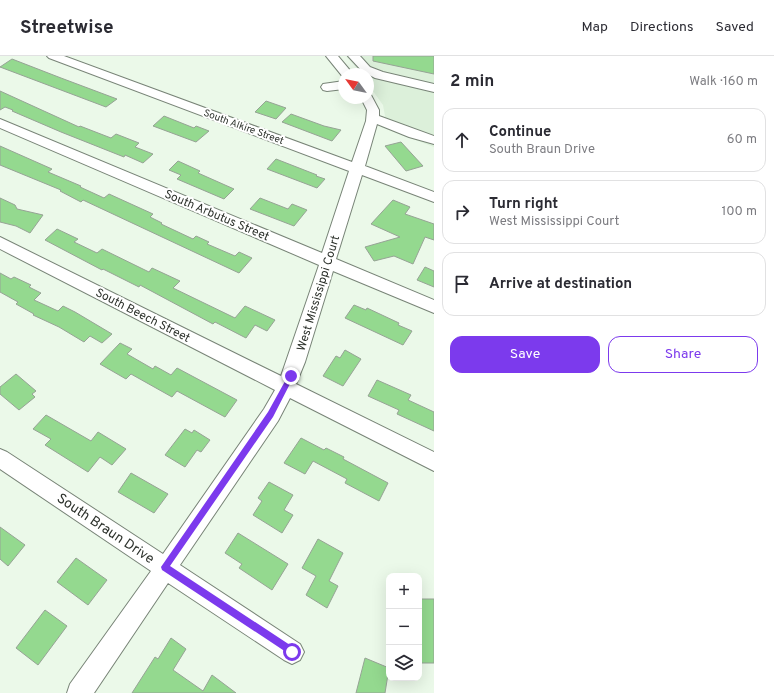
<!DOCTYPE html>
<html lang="en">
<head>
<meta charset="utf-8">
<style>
  :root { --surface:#fff; --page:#f7f7f7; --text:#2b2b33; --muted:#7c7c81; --line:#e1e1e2; --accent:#7c3aed }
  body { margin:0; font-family:Overpass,sans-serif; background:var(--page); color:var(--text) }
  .controls { position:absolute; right:12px; bottom:12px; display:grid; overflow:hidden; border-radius:8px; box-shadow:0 4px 16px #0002 }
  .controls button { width:36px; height:36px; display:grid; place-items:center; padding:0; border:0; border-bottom:1px solid var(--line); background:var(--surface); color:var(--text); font:20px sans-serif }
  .compass { position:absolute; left:338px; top:12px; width:36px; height:36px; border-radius:50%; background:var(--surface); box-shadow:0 4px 16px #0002; rotate:303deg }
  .stop { position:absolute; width:12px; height:12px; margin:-9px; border:3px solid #7c3aed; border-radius:50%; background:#fff }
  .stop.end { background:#7c3aed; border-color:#fff; box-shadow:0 1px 4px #0008 }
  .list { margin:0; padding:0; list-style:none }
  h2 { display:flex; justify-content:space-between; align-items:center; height:52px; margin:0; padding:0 16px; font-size:17px }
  h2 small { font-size:13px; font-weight:400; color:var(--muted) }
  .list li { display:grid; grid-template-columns:26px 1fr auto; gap:12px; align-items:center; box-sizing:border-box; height:64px; margin:0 8px 8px; padding:0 8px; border:1px solid var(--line); border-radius:12px }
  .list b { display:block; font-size:15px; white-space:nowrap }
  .list p { margin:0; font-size:13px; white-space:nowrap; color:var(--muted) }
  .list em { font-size:13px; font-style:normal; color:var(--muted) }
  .actions { display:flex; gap:8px; padding:12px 16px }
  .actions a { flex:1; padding:9px 0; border:1px solid var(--accent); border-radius:12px; text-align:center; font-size:14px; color:var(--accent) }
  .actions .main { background:var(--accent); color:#fff }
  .icon { flex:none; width:22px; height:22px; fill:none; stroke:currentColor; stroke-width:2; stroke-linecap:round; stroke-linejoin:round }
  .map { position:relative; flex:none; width:434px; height:637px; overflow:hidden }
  header { display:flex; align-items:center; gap:24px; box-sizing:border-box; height:56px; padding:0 20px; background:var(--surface); border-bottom:1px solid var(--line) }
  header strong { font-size:19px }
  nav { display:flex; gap:22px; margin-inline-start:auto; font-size:14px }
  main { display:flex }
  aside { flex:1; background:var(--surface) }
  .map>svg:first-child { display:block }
</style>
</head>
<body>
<header>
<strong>Streetwise</strong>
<nav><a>Map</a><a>Directions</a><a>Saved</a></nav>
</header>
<main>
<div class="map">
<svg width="434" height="637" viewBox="0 0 434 637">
  <rect width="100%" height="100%" fill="#ebf9e9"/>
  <!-- built -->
  <path fill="#dcf0da" d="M346,0H434V91L381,71L385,60L383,49L368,28V18H362Z"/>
  <!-- building -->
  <path fill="#94d98f" stroke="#96a395" d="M373,0H434V18L373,5Z
    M12,3L61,22L117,43L106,51L0,11Z
    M0,35L79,71L80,70L111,82L116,78L139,87L135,91L153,98L143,107L125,99L124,101L61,76L12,55L13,54L5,51L0,54Z
    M266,45L286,52L276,63L255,56Z
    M291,58L324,70L341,74L332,85L282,66Z
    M164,60L194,72L196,70L209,75L196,86L153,70Z
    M401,86L423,110L406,115L385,90Z
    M0,90L52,113L48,116L81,130L80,131L104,142L109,138L153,158L150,161L162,167L161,168L193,183L196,180L209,186L207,188L235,200L239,196L252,202L239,217L83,144L81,146L60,135L61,134L0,109Z
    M276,103L317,119L316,120L325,123L317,132L267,113Z
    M178,105L200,115L198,117L234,133L224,143L177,123L181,119L169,114Z
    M0,142L15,149L17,153L43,159L30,177L16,170L0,166Z
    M260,142L288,153L292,148L307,154L294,170L250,153Z
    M393,144L410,151L405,158L434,168V184L425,181L413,208L394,200L374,205L365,191L400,181L371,168Z
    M57,173L78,183L74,186L97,197L102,193L149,216L152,212L180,225L173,232L235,262L245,250L275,264L267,275L255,269L246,282L215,266L213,268L140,229L139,231L103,213L102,214L45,184Z
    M425,211L434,215V231L417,224Z
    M0,217L11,223L14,221L31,229L29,231L41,237L34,244L58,255L63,250L75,256L112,278L102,287L90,280L84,286L59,271L33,259L34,258L16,248L18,246L0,236Z
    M354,249L366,254L367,252L399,267L398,269L412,275L403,289L345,262Z
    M120,287L132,293L127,298L153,313L155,310L171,319L177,312L237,344L225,361L177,335L172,341L131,318L126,323L100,308Z
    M345,294L361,303L343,330L323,320L336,300L340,302Z
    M16,318L36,335L32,338L35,341L19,354L0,338V331Z
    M377,324L411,339L408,344L434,356V375L397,358L399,354L368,340Z
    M46,359L91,385L98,376L126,393L112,409L100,401L88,416L45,389L51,383L33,373Z
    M185,373L192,377L194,374L210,384L201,396L197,394L185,411L165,399Z
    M301,382L324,394L326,392L344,401L343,403L388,427L379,445L345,427L347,423L313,405L305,418L284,407Z
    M131,417L168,438L154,457L118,436Z
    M269,426L293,439L284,454L293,459L282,477L253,459L262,445L258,442Z
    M0,471L25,489L8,510L0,503Z
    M238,477L288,508L272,534L239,512L242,508L225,497Z
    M318,483L343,497L329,525L338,530L327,552L306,539L316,520L302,512Z
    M76,502L107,524L88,549L57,526Z
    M419,543H434V607H421L419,593Z
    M45,554L67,570L38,609L16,592Z
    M171,582L186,593L173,614L203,635L212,619L236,637H132L155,601L158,603Z
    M365,602L389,612L385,637H356Z"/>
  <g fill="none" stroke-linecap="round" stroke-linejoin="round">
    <!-- minor casing -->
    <g stroke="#788477" stroke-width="2">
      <path id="minor" d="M47,0H64L352,106L366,65L367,54L361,42H368V39H371L379,54V60L434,80V88L409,81L377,68L365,110L434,136V146L362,119L336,203L434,244V257L333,215L305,306L296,328L434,396V415L290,342L278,365L180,509L300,588L304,596L300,604L292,608L284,604L168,527L94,637H67L70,628L151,515L0,413V393L7,396L163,498L264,353L275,334L0,193V181L281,320L319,209L0,72V63L322,197L349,115L49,2Z
        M326,0H338L353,18H344L343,21Z
        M348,0H360L370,11L383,16L434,28V36L375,22L362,15Z
        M344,25V33L327,35L323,34L321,31L323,28Z"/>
    </g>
    <!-- minor -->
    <use href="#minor" fill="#fff" fill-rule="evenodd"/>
  </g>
  <!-- route -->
  <path fill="#7c3aed" d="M291,317L294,320L273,361L170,510L296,593L297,596L296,599L292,600L162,514L161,511L268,356L289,318Z"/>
  <g text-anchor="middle" stroke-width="4" stroke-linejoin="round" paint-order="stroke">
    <!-- far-street labels -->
    <g font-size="10" fill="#2d322c" stroke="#fff">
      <text transform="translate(244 70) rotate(20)" y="4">South Alkire Street</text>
    </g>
    <!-- street labels -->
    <g font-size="12" fill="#2d322c" stroke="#fff">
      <text transform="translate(217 159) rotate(23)" y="4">South Arbutus Street</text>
      <text transform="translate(318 237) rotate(-73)" y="4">West Mississippi Court</text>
      <text transform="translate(143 259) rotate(27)" y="4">South Beech Street</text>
    </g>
    <!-- near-street labels -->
    <g font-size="14" fill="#2d322c" stroke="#fff">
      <text transform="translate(106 472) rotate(34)" y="5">South Braun Drive</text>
    </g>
  </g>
</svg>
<div class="controls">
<button>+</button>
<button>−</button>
<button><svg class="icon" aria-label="layers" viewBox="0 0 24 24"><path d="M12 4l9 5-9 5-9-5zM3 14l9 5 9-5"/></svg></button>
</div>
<svg class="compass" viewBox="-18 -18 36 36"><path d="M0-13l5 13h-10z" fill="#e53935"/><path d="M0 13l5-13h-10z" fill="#7c7c81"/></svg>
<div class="stop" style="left:292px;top:596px"></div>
<div class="stop end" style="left:291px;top:320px"></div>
</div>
<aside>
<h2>2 min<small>Walk · 160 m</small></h2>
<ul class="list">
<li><svg class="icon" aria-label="ahead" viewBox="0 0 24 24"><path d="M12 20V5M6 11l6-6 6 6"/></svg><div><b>Continue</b><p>South Braun Drive</p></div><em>60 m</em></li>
<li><svg class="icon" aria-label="right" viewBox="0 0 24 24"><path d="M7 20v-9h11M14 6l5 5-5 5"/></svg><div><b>Turn right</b><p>West Mississippi Court</p></div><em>100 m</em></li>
<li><svg class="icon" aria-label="arrive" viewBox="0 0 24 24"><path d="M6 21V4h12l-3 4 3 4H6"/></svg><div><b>Arrive at destination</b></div></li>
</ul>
<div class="actions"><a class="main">Save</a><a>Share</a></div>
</aside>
</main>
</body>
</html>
